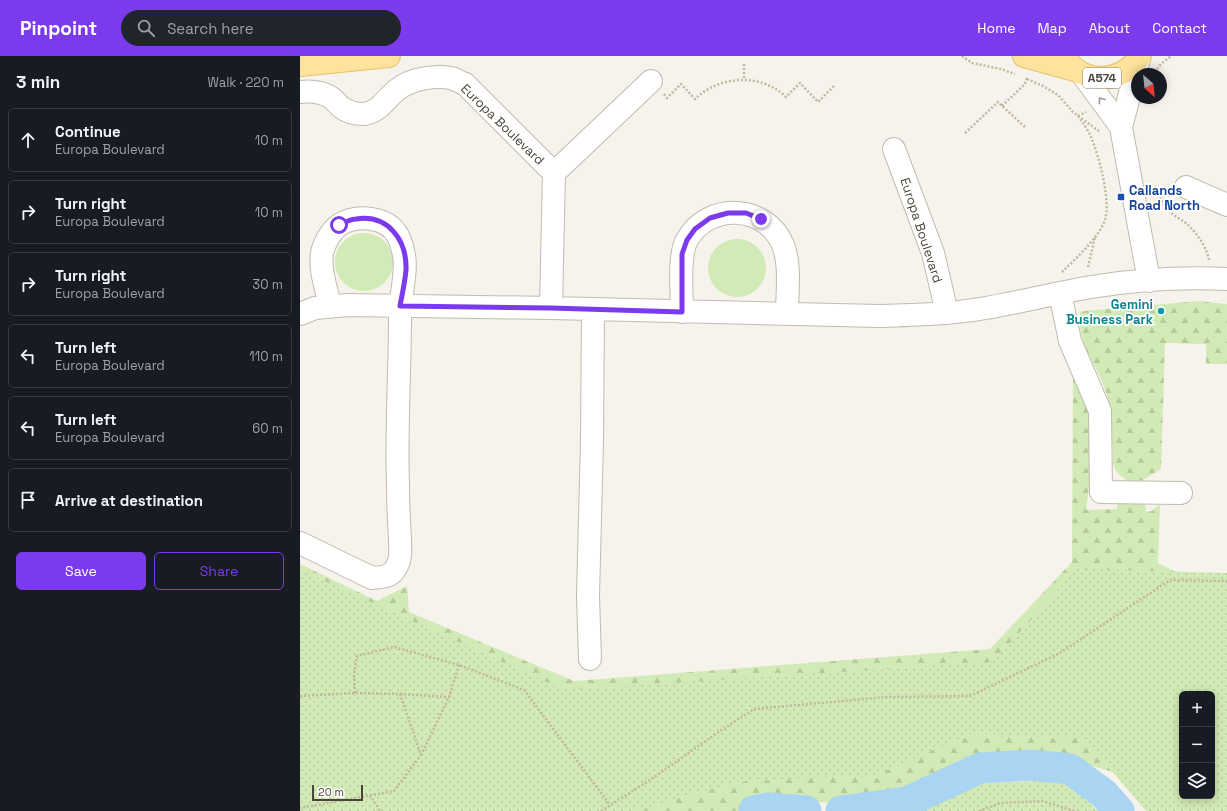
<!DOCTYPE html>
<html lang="en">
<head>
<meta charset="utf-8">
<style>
  :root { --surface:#171b24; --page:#20242c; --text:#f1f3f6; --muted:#9ea1a6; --line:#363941; --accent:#7c3aed }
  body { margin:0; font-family:"Space Grotesk",sans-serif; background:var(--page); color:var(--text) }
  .controls { position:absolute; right:12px; bottom:12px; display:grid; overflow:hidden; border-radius:6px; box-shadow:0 2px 10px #0003 }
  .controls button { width:36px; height:36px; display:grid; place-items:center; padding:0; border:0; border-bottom:1px solid var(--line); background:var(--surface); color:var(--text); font:20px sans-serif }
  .compass { position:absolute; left:831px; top:12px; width:36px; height:36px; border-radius:50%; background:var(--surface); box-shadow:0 2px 10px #0003; rotate:153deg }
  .scale { position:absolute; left:12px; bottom:10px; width:51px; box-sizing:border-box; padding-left:4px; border:2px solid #4b4439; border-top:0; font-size:11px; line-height:14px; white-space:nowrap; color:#4b4439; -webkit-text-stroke:3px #fff; paint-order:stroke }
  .stop { position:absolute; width:12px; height:12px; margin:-9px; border:3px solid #7c3aed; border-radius:50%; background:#fff }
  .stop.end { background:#7c3aed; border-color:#fff; box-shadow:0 1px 4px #0008 }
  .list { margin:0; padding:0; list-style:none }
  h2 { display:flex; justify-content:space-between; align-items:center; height:52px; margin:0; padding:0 16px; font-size:17px }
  h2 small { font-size:13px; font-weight:400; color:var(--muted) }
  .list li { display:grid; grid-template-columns:26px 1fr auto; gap:12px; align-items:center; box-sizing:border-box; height:64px; margin:0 8px 8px; padding:0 8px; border:1px solid var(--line); border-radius:6px }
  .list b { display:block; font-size:15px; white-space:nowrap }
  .list p { margin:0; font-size:13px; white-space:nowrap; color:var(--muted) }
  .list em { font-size:13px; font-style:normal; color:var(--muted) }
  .actions { display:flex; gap:8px; padding:12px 16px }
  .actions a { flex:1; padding:9px 0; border:1px solid var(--accent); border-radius:6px; text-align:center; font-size:14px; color:var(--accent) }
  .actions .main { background:var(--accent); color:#fff }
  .icon { flex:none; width:22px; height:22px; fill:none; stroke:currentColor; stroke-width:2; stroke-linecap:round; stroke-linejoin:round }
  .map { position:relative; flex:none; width:927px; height:755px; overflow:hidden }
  header { display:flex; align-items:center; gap:24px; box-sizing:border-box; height:56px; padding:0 20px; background:var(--accent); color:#fff }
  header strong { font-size:19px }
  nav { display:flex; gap:22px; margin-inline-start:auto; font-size:14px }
  .search { width:280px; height:36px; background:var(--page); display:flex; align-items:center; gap:10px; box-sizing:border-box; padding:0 14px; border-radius:22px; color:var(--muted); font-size:15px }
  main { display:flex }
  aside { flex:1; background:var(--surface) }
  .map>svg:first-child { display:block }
</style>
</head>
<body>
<header>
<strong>Pinpoint</strong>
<div class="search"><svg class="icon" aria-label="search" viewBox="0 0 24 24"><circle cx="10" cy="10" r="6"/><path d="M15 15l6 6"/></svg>Search here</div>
<nav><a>Home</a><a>Map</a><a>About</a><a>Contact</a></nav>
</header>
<main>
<aside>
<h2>3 min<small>Walk · 220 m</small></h2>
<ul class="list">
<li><svg class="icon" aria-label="ahead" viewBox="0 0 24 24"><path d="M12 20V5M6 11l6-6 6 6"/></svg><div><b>Continue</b><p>Europa Boulevard</p></div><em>10 m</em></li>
<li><svg class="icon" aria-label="right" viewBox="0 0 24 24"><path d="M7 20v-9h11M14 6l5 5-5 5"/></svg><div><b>Turn right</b><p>Europa Boulevard</p></div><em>10 m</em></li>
<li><svg class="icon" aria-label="right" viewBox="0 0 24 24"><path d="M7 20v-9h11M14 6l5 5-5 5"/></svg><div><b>Turn right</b><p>Europa Boulevard</p></div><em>30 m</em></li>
<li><svg class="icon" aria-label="left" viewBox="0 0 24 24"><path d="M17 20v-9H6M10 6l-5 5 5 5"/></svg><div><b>Turn left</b><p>Europa Boulevard</p></div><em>110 m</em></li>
<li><svg class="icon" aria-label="left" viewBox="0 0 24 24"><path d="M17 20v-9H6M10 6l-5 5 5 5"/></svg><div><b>Turn left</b><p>Europa Boulevard</p></div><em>60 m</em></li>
<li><svg class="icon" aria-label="arrive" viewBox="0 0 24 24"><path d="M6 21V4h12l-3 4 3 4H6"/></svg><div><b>Arrive at destination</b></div></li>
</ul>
<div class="actions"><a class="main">Save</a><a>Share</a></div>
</aside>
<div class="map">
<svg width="927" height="755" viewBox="0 0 927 755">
  <defs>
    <pattern id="forest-firs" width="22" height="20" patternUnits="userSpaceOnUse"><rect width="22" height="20" fill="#d2eab5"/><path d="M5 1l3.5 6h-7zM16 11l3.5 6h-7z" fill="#b6ca9c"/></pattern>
    <pattern id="park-dots" width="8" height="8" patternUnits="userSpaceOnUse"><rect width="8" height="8" fill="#d2eab5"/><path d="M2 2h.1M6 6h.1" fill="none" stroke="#b6ca9c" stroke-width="1.8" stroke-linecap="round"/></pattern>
  </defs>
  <rect width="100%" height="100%" fill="#f6f3ec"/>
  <!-- grass -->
  <path fill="#d2eab5" d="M35 206a29 29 0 1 1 58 0a29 29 0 1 1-58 0Z
    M408 212a29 29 0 1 1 58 0a29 29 0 1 1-58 0Z"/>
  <!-- forest -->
  <path fill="url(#forest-firs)" d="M898,245L927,248V308H906V288L865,287L861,413L843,424L829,426C823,422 817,418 814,411C812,407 813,400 813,396C811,379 812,360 808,343C801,312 776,290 780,256L784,255Z
    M773,321L789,358L793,403L786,454L817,453V441L845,445L846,456L852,455L860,447L858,507L884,520L912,638H882L878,736L793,710L733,705L653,719L600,735L594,755H542L537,747L518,746L516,755H86L0,535V508L77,545L107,530L109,556L274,625L690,593L772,506Z"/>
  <!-- park -->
  <path fill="url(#park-dots)" fill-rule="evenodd" d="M777,513L927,517V755H846L784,682L672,677L579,718L436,726L333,755H0V514L264,634L693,606ZM882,638H912V740H882Z
    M767,724L798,755H618L682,727Z"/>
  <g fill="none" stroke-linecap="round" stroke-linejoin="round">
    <!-- river -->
    <path stroke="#a9d4f2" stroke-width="31" d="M454,755L468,752L506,755
      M541,755L607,746L680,712L732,709L770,713L804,738L819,755"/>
    <!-- minor casing -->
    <g stroke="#c2bbae" stroke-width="24">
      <path id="minor" d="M839,3L821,71L849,225
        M782,18L821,71
        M0,36C10,35 20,35 30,41C34,43 37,48 41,51C47,56 56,58 64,58C80,56 86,42 98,33C111,23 134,19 151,22C155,23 160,26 165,28L254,117L251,252
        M594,93L633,197L647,257
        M254,117L351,25
        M886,131L927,149
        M760,237L770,285L800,355L801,436L881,437
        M382,256C382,237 378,199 387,184C408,146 466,148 483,189C491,209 487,236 487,258
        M0,258L15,252L48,249L251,252L580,260C616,259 651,258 686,252C721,246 756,237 791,231C835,224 882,221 927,223
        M0,487L72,522C87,521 94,520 99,505C101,499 100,490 100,484C99,466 98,447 98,429C96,373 100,316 100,260C100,231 112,209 98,180C87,160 57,158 39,169C31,175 24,187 22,197C19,214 27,234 30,250
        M290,603L288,540L292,385L293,254"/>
    </g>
    <!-- major casing -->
    <g stroke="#e6c16a" stroke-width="24">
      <path id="major" d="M724,0L778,15
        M764,0C781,30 823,28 840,0
        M0,9L89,0"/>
    </g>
    <!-- path -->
    <path stroke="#c4b79f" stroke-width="2.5" stroke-dasharray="2 2" stroke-linecap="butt" d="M662,0L672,7L701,13L715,18
      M444,8V24
      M857,13L861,8L871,0
      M727,23L743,30L758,39L773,56L800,76
      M364,38L367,42L381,28L395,43C419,20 460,16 486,41L500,27L518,46L535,29
      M702,50L725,28L727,22
      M778,60L786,56
      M665,77L698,46L726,72
      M855,130C859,138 862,148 868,154C874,160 880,163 886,167C897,177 906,190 909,204
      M788,211L795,181
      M762,216C776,202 798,183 805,164C811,145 799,100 791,81C788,74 783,67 778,60
      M55,637L54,619L57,600L94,591L159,609L224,634L310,749
      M100,638L149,641
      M0,640L55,637L100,638L121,699L94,735L0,752
      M121,699L149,641L159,609
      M70,739L80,755
      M301,755L350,724L420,675L454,653L586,641L670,640L760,597L870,524L927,525
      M679,755L701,747L743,745L774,755"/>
    <!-- minor -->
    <use href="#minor" stroke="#fff" stroke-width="22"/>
    <!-- major -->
    <use href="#major" stroke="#ffe39c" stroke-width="22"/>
  </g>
  <!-- one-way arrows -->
  <defs><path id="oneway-chevron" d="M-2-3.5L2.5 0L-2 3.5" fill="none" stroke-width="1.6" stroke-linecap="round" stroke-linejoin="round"/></defs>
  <use stroke="#9c9892" href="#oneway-chevron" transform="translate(801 44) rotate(-126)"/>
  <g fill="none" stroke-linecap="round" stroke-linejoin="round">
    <!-- route -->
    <path stroke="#7c3aed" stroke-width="5" d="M39,169C44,167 50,163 56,163C88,158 107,184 106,214C105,226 102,239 100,250L251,252L382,256V198L387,184L395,173L410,162L428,157H446L461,163"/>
  </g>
  <!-- markers -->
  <rect fill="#1a4fb4" stroke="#fff" stroke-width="1.5" x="817" y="137" width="8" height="8" rx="2"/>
  <circle fill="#0f9aa8" stroke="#fff" stroke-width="1.5" cx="861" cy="255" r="4"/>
  <g text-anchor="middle" stroke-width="3.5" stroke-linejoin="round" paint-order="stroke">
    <!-- shield labels -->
    <rect fill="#fff" stroke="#817c74" stroke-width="1" x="783" y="12" width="38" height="20" rx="3"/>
    <g font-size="12" font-weight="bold" fill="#4b4439">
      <text x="802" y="26">A574</text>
    </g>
    <!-- street labels -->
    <g font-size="13" fill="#4b4439" stroke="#fff">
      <text transform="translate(203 68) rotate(44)" y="5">Europa Boulevard</text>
      <text transform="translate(622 174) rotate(72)" y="5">Europa Boulevard</text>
    </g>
    <!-- transit labels -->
    <g font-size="13" font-weight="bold" fill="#164399" stroke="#fff" text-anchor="start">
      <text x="829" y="139">Callands<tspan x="829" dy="15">Road North</tspan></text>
    </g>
    <!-- culture labels -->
    <g font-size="13" font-weight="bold" fill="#0d838f" stroke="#fff" text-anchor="end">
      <text x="853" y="253">Gemini<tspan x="853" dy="15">Business Park</tspan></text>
    </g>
  </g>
</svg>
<div class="controls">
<button>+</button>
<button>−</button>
<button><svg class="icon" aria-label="layers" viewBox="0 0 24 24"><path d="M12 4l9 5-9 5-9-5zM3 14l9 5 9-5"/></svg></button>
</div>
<svg class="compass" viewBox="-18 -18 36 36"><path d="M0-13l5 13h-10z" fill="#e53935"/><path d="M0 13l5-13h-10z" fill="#9ea1a6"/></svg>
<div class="scale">20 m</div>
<div class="stop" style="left:39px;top:169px"></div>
<div class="stop end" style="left:461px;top:163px"></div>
</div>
</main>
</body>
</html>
